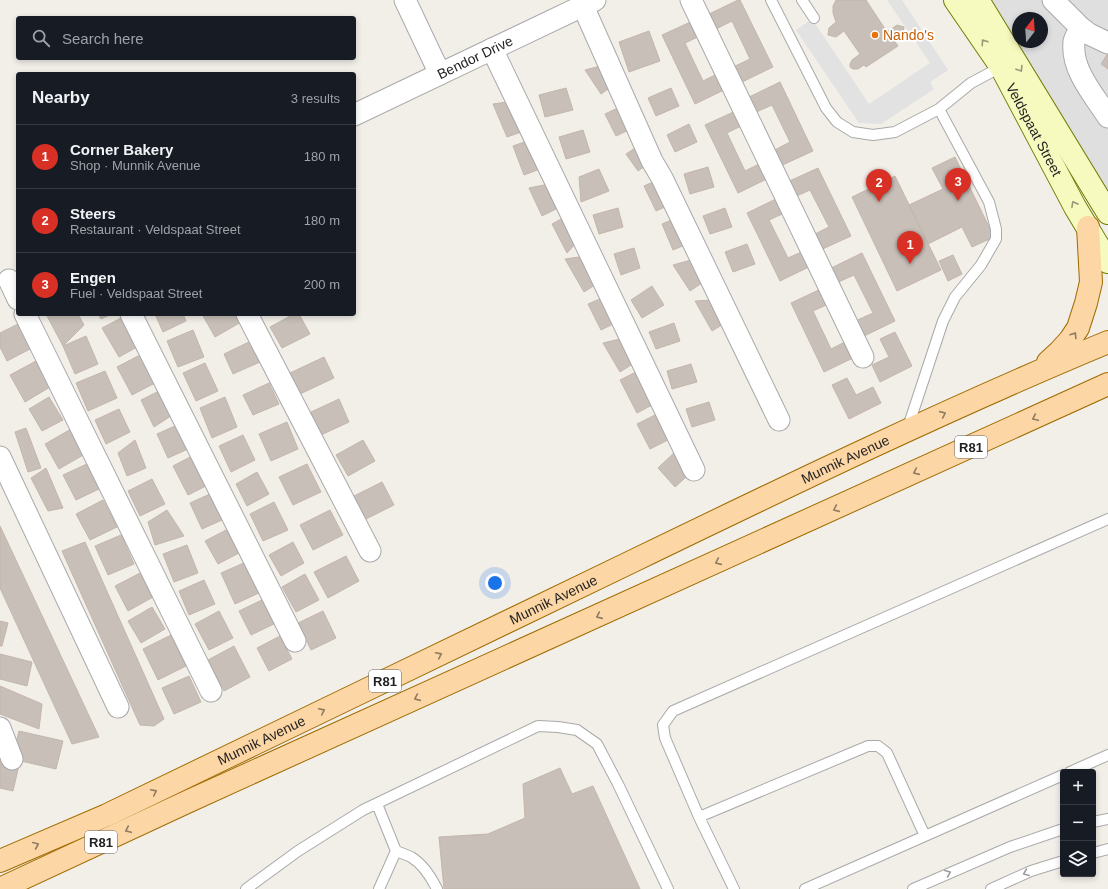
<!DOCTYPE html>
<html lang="en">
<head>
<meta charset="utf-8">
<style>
  :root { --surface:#171b24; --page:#242831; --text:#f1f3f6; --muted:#9ea1a6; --line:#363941; --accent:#d93025 }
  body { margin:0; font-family:Arial,sans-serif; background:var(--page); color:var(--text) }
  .controls { position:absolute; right:12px; bottom:12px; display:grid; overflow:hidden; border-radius:4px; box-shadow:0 2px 6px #0003 }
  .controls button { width:36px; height:36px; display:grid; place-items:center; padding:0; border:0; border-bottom:1px solid var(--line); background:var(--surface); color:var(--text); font:20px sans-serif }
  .compass { position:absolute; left:1012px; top:12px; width:36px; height:36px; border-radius:50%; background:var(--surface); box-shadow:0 2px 6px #0003; rotate:17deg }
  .you { position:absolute; left:495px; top:583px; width:14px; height:14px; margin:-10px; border:3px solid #fff; border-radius:50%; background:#1a73e8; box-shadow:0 0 0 6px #1a73e833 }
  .badge { display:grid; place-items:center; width:26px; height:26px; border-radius:50%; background:var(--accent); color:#fff; font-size:13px; font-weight:700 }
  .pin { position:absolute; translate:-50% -33px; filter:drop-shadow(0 1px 2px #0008) }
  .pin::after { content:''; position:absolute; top:21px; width:14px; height:12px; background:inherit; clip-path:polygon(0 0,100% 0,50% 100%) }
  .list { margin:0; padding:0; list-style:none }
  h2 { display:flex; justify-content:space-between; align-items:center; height:52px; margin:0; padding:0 16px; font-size:17px }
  h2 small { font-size:13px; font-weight:400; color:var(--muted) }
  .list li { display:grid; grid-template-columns:26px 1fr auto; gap:12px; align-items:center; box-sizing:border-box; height:64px; padding:0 16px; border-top:1px solid var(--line) }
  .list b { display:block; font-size:15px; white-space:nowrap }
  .list p { margin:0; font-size:13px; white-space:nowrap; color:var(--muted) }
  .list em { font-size:13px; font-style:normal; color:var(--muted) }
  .icon { flex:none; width:22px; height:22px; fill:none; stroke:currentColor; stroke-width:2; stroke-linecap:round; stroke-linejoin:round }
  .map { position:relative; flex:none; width:1108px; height:889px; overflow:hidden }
  .search { position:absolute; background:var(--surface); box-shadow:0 2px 6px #0003; left:16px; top:16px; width:340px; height:44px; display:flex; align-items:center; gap:10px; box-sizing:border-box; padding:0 14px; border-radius:4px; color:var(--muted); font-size:15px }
  .panel { position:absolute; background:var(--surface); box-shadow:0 2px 6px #0003; left:16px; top:72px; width:340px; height:244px; border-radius:4px }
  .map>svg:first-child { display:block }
</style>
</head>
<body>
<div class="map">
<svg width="1108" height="889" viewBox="0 0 1108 889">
  <rect width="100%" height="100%" fill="#f2efe9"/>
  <!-- residential -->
  <path fill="#e0dfdf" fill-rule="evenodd" d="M988,0H1108V199ZM1018,18H1042V42H1018Z"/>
  <!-- parking -->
  <path fill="#e2e2e2" d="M887,0H902L948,70L930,82L934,89L881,124L859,123L796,30L812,19L869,104L930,63Z"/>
  <!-- building -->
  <path fill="#c7bfb8" stroke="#c4b6ab" d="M738,0H740L773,67L738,84L731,68L750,59L732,21L712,31L705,16Z
    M836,0H866L887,32L897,25L904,27L903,34L894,40L898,46L866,67L864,65L858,69H853L850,67V64L852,60L860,54L844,31L836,37L828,35L829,28L836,22L833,13V6Z
    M697,19L704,34L685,43L703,81L723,71L730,87L695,104L662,35Z
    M649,31L660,61L629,72L619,42Z
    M1108,53V69L1101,64Z
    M604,65L617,83L601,94L585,70Z
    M780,82L813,151L778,167L771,152L790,142L772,105L752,114L745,99Z
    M566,88L573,110L545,117L539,95Z
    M671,88L679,106L656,116L648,98Z
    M507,102L530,129L507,137L493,104Z
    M622,106L633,128L616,136L605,114Z
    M740,109L747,123L727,133L745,171L765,161L773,176L738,193L705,125Z
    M689,124L697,142L675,152L667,135Z
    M583,130L590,152L566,159L559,137Z
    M530,140L540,169L524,175L513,146Z
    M641,144L652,161L638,171L626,154Z
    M955,157L994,237L972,247L962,227L928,244L909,205L943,189L932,168Z
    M708,167L714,187L690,194L684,174Z
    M818,168L851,236L816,252L809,237L829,227L810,190L790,199L783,184Z
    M599,169L609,191L581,202L579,177Z
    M895,176L941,270L897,291L852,197Z
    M662,178L674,203L656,211L644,186Z
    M549,184L560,207L542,216L529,188Z
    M782,196L789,211L769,220L788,258L808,249L815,264L780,281L747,213Z
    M618,208L623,227L599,234L593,215Z
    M725,208L732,227L710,234L703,216Z
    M563,218L576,243L567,253L552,224Z
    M676,218L687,244L673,250L662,224Z
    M747,244L755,264L733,272L725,252Z
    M634,248L640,268L621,275L614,254Z
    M862,253L895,321L860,338L853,322L873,313L854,275L834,284L827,270Z
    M953,255L962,274L948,281L939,261Z
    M579,257L595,285L584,292L565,259Z
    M691,260L705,281L690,291L673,265Z
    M652,286L664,305L642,318L631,300Z
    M825,287L833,302L813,311L831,349L851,339L859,355L824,372L791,303Z
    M602,298L615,323L601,330L588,304Z
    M712,300L725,323L712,331L695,301Z
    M46,314H78L84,325L63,346Z
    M98,314H112L101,319Z
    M155,314H183L186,321L163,332Z
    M202,314H239L243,321L215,337Z
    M294,314H299L310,334L282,348L270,327Z
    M123,317L139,346L119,357L102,328Z
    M20,323L32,348L7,361L0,347V333Z
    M674,323L680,341L656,349L649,332Z
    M193,330L204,357L178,367L167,341Z
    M895,332L912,366L880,382L872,365L889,357L880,339Z
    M86,336L98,364L75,374L63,346Z
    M624,338L631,365L620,372L603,343Z
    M251,341L260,362L233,374L224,354Z
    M140,355L155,383L132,395L117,367Z
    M324,357L334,378L300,394L290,373Z
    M36,361L50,387L25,402L10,375Z
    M205,363L218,391L196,401L183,373Z
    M691,364L697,382L672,389L667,371Z
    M105,371L117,398L88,411L76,383Z
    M638,371L654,404L637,413L620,380Z
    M847,378L856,395L873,387L881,403L849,419L832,385Z
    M269,383L279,404L253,415L243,395Z
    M161,390L174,414L154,427L141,400Z
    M49,397L63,420L42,431L29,409Z
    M225,397L237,427L212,438L200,408Z
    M339,399L349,422L321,435L311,412Z
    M709,402L715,420L692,427L686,409Z
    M119,409L130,432L106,444L95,420Z
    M657,414L670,439L650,449L637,424Z
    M287,422L298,449L271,461L259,434Z
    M177,425L188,449L168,458L157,434Z
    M26,428L41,468L28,472L15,432Z
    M71,429L85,454L59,469L45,444Z
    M243,435L255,460L231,472L219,446Z
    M135,440L146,468L127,476L118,453Z
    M363,440L375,461L348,476L336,455Z
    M676,451L694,470L675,487L658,468Z
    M192,456L208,485L188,495L173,466Z
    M89,463L101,488L76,500L63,475Z
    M307,464L321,492L293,505L279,477Z
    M46,468L63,508L48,511L31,478Z
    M257,472L269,494L247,506L236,484Z
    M152,479L165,504L140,516L128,491Z
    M382,482L394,505L364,520L352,497Z
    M210,494L222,520L202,529L190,503Z
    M103,500L117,527L90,540L76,514Z
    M274,502L288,530L263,541L250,514Z
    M167,510L184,536L155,545L148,522Z
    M330,510L343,535L313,550L300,525Z
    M0,526L99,737L72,744L0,588Z
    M226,530L239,553L218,564L205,541Z
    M121,535L134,564L108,575L95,546Z
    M85,542L164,719L154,726L140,725L62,551Z
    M293,542L304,563L281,576L269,555Z
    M187,545L198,573L174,582L163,554Z
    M346,556L359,581L328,598L314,572Z
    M246,562L259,593L235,604L221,573Z
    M142,572L155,596L128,611L115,586Z
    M305,574L319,600L296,612L282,587Z
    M204,580L215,604L189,615L179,591Z
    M264,599L276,623L251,635L239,611Z
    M152,607L165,629L141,643L128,621Z
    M219,611L233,638L209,650L195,624Z
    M323,611L336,638L311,650L298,623Z
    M0,621L8,623L2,646H0Z
    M171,635L186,666L158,680L143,649Z
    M280,636L292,659L269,671L257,648Z
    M234,646L250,677L224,691L208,660Z
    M0,654L32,662L27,686L0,679Z
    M189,676L201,702L174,714L162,688Z
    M0,686L42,704L39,729L0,714Z
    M19,731L63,741L56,769L12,759Z
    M0,761L19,765L13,791L0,788Z
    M560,768L572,794L593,786L640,889H444L439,837L488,834L525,818L523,784Z"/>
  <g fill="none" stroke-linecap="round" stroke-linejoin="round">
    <!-- lane casing -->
    <g stroke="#a9a9a9" stroke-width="12">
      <path id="lane" d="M771,0L826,108L837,122L853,132L873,135L895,132L939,109L971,83L1001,67
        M802,0L814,18
        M907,430L943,321L955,297L981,265L996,239V229L989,202L939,109
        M1070,772L1108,755
        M377,804L396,851C401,853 407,855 411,857C423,864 431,877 437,889
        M699,817L868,746H878L887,753L925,836
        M1093,822L1108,819
        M1093,853L1108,849
        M246,889L298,851L363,810L538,726L558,727L577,730L597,744L618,784L668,889
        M379,889L396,851
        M734,889L699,817L665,738L663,725L673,711L1108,519
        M805,889L1063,775
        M913,889L1010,847L1063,829
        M991,889L1031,871L1063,861"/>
    </g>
    <!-- street casing -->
    <g stroke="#a9a9a9" stroke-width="23">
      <g id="street">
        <path d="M405,0L440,74"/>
        <path d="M691,0L863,357"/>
        <path d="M1053,0L1081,28L1089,34L1108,43"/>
        <path d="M583,6L652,161L662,178L779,420"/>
        <path d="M1081,28C1078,33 1074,38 1074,42C1071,70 1094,95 1108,117"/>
        <path d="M492,49L694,470"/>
        <path id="s1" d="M354,115L595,0"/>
        <path d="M9,280L18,299"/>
        <path d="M25,314L211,691"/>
        <path d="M131,314L295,641"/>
        <path d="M247,314L370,551"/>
        <path d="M0,457L118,707"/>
        <path d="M0,728L12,759"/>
      </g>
    </g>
    <!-- secondary casing -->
    <g stroke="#707d05" stroke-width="24">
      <g id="secondary">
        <path id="s2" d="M955,0L1001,67L1075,207L1108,262"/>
        <path d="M978,0L1108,213"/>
      </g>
    </g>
    <!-- primary casing -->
    <g stroke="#a06b00" stroke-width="24">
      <g id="primary">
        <path d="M1048,362L1060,351L1070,340L1078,328L1086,303L1091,282L1088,227"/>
        <path id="s3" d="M0,861L107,815C282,730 458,646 633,561C790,485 947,409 1108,342"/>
        <path d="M0,889L189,801L1108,384"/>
      </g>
    </g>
    <!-- lane -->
    <use href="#lane" stroke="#fff" stroke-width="10"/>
    <!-- street -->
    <use href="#street" stroke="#fff" stroke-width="21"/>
    <!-- secondary -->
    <use href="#secondary" stroke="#f7fabf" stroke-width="22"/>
    <!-- primary -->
    <use href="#primary" stroke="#fcd6a4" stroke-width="22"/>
  </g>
  <!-- one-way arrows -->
  <defs><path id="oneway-chevron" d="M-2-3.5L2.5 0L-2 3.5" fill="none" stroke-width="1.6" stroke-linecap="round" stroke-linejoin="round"/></defs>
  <g stroke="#979978">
    <use href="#oneway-chevron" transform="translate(984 42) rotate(-124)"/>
    <use href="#oneway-chevron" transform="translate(1020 69) rotate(58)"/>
    <use href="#oneway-chevron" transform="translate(1074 204) rotate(-119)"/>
  </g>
  <g stroke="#8f7c63">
    <use href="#oneway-chevron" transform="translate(1074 335) rotate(-58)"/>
    <use href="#oneway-chevron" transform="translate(943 414) rotate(-24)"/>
    <use href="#oneway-chevron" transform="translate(1035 418) rotate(155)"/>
    <use href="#oneway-chevron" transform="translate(916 472) rotate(156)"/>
    <use href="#oneway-chevron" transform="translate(836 509) rotate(156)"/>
    <use href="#oneway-chevron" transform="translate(718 562) rotate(156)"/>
    <use href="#oneway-chevron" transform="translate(599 616) rotate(156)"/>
    <use href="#oneway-chevron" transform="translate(439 655) rotate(-26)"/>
    <use href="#oneway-chevron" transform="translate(417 698) rotate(156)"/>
    <use href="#oneway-chevron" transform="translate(322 711) rotate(-26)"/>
    <use href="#oneway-chevron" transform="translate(154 792) rotate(-26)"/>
    <use href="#oneway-chevron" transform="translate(128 830) rotate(155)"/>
    <use href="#oneway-chevron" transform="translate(36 845) rotate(-23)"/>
  </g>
  <g stroke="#9c9c9c">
    <use href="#oneway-chevron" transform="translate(948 873) rotate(-23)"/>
    <use href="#oneway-chevron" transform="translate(1026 873) rotate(157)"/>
  </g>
  <!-- markers -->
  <circle fill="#e8710a" stroke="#fff" stroke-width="1.5" cx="875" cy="35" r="4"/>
  <g text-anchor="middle" stroke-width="3.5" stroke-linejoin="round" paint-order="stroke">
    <!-- shield labels -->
    <g fill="#fff" stroke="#646464" stroke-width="1">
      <rect x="955" y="436" width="32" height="22" rx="3"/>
      <rect x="369" y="670" width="32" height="22" rx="3"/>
      <rect x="85" y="831" width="32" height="22" rx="3"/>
    </g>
    <g font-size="13" font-weight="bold" fill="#222">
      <text x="971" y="452">R81</text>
      <text x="385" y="686">R81</text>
      <text x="101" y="847">R81</text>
    </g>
    <!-- food labels -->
    <g font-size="14" fill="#c56008" stroke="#fff" text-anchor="start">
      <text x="883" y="40">Nando's</text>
    </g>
    <!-- street labels -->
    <g font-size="14" fill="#222" stroke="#fff">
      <text dy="5" stroke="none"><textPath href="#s1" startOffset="134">Bendor Drive</textPath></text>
      <text dy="5" stroke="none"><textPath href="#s2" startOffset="152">Veldspaat Street</textPath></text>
      <text dy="5" stroke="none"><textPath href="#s3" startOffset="936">Munnik Avenue</textPath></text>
      <text dy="5" stroke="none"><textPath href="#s3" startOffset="612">Munnik Avenue</textPath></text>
      <text dy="5" stroke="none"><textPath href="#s3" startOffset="288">Munnik Avenue</textPath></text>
    </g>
  </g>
</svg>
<div class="controls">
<button>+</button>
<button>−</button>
<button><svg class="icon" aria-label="layers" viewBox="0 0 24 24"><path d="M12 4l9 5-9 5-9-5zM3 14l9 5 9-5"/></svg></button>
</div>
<svg class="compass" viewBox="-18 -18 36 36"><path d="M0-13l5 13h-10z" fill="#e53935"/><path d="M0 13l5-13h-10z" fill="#9ea1a6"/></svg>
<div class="you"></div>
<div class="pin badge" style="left:910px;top:264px">1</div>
<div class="pin badge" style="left:879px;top:202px">2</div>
<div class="pin badge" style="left:958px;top:201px">3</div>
<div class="search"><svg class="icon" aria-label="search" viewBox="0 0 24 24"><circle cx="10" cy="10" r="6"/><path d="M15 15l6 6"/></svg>Search here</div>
<section class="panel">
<h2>Nearby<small>3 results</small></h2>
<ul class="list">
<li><span class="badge">1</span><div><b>Corner Bakery</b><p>Shop · Munnik Avenue</p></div><em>180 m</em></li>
<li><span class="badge">2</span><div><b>Steers</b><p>Restaurant · Veldspaat Street</p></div><em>180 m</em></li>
<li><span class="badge">3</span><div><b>Engen</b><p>Fuel · Veldspaat Street</p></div><em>200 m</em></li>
</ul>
</section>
</div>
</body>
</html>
